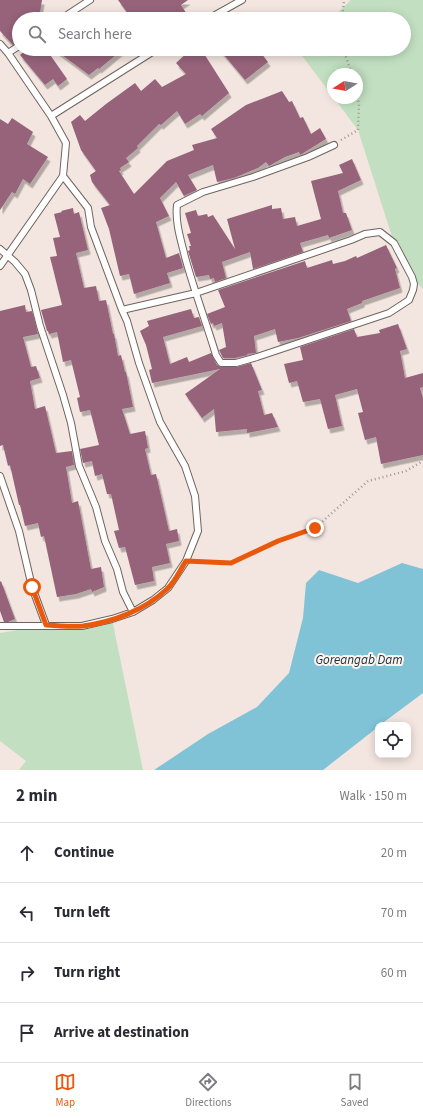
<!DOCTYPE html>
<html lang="en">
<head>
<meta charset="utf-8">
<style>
  :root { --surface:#fff; --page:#f7f7f7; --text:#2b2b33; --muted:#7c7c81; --line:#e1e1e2; --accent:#ea580c }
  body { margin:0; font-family:"Source Sans 3",sans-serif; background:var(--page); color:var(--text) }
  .controls { position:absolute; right:12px; bottom:12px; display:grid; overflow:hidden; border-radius:8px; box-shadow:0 2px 10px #0003 }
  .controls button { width:36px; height:36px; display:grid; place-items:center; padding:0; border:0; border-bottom:1px solid var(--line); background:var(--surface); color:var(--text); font:20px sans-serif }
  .compass { position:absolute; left:327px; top:68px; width:36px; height:36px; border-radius:50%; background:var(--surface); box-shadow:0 2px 10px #0003; rotate:259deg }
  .stop { position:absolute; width:12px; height:12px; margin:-9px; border:3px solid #ea580c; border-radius:50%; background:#fff }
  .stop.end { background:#ea580c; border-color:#fff; box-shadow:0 1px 4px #0008 }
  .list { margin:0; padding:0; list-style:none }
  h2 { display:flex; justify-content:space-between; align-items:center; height:52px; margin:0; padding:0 16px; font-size:17px }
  h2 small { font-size:13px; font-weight:400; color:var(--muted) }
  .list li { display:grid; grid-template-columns:26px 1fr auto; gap:12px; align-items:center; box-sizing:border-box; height:60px; padding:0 16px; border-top:1px solid var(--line) }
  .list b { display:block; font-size:15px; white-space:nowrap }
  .list em { font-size:13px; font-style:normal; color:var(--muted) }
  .icon { flex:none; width:22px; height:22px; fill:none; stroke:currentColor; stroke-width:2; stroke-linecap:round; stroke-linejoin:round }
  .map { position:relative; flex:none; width:423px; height:770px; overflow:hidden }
  .search { position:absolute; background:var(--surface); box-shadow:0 2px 10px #0003; left:12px; right:12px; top:12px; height:44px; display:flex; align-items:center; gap:10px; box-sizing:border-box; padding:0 14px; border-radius:22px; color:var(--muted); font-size:15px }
  .sheet { height:292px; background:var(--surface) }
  nav { display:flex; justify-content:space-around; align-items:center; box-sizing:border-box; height:56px; border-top:1px solid var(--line); background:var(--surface); font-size:11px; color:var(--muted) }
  nav a { display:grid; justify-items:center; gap:2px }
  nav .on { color:var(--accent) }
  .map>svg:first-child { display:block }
</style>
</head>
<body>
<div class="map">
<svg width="423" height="770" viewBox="0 0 423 770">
  <defs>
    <filter id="shadow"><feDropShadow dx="2.5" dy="4.5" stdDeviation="0" flood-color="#0004"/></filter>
  </defs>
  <rect width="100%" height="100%" fill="#f3e5df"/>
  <!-- green -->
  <path fill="#c2e0c1" d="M351,0H423V289L412,277L394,243L358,130L334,98H357V74H333V97L297,49H404V19H331Z
    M112,619L143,770H19L26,761L0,741V633L46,625L82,626Z"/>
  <!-- water -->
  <path fill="#80c3d7" d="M402,563L423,569V693L380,725H378V727L323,770H154L208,734L257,707L289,673L303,618L306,583L319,570L358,583Z"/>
  <!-- building -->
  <path fill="#96637a" filter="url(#shadow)" d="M0,0H42L39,19L34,14L28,19H19V42L13,45L0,31Z
    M118,0H188L181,5L190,19H176L172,12L162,19H132Z
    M27,49H46L67,79L58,86L53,79L45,85L20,55Z
    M54,49H123L99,69L98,68L89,75Z
    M191,49H201L229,93L202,116L200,114L185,124L177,111L161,125L159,124L137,146L138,148L126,158L129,162L120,168L121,170L119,171L134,194L167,161L194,150L192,145L217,138L211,129L246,105L282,91L289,102L292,101L300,118L303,117L311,134L320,128L326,139L300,155L299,152L285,157L269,166L266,162L258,168L234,178L217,182L213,165L188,175L197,190L184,196L176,182L160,198L169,216L156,222L166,258L179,253L183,268L167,273L170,283L134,294L129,274L120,276L109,229L101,208L110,205L92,182L90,175L96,171L81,150L71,122L80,115L85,121L106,104L135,83L141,91L155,79L162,87L186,74L176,63Z
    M219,49H258L268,62L245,80Z
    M12,118L33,132L27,144L48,157L30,184L23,179L15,194L12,192L0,210V119L8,124Z
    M352,159L361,180L338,191L343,213H346L352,230L329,238L328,235L300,243L303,252L253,269L250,252L222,262L226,278L215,282L214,278L210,279L209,275L196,277L188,251L190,250L189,246H191L187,234L191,233L185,213L196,210L198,216L207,214L208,217L213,215L235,249L227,219L272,205V209L281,208L283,219L295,217L297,226L321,219L311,181L343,173L339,165Z
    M73,208L74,214L79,212L88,250L76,253L84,288L96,286L99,301L106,300L113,334H114L118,356L121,355L125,372H126L133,407L122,409L130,434L145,431L148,448L145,449L151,475L156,474L169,531L177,529L179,541L166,544L170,563L152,567L154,581L135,585L125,547L119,548L114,531L119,530L111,494H107L102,474L95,476L92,461L83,463L80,449L99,445L90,410L80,412L77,398L80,397L71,360L63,362L57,332L49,334L48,331H47L41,310L62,305L50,257L57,256L53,238L60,237L54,214L62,212L61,211Z
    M386,245L397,268L395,269L400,288L362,301V303L347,309L351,321L298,338L278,342L275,329L254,336L256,353L247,354L248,355L235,358H223L219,350L226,347L222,323L214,326L213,323L211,324L207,314L225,307L218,290L305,261L307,268L332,260L333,264L345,261L356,256L357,258Z
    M25,305L26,312L32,311L38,334L23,337L31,367L36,366L40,378L30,381L35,409L45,406L56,453L72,451L74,465L66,467L72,503L78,501L91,569L101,567L104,587L92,592L91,589L76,594L57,597L44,536L41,537L38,523L25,526L20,505H19L10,465L8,466L3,445L0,446V311Z
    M191,309L194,318L199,317L202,326L163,337L170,364L187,357L189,362L211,353L217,365L221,367H236L251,363L262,390L258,391L264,415L272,413L278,427L247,433V429L216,432L214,409L202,418L185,394L220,369L152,383L149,370L152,369L146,345L140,331L149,326L147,321Z
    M398,324L407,349L400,351L405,378L423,373V387L420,388L423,398V455L381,464L376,437L365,440L358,413L363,412L357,389L335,395L342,426L328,429L320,399L303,402L297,381L289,383L284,364L303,360L300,347L354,329L357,337L380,333L379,330Z
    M1,581L15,619L8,622H4L0,611V582Z"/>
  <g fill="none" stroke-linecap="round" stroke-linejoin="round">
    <!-- service casing -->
    <g stroke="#6f645e" stroke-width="8">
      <path id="service" d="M61,19L90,0
        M208,19L242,0
        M0,44L8,53L51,116L66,143L63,176L88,208L91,227L122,310L127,321L139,363L160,422L185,466L195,496L198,531L186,561L168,588L153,600L133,612L112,619L82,626H0
        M8,53L19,46
        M51,116L157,49
        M0,249L15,262L25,274L31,290L40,326L63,395L71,423L79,466L96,507L105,541L117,569L123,592L133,612
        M0,266L63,176
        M122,310L196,293L351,240L365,234L380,232L394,243L412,277L414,284L413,290L409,300L389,313L257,357L236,363H221L216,355C206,322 194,290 185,257C181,240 175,223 177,205L203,192L253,177L308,157L334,145
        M0,476L19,531L32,587L46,625"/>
    </g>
    <!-- path -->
    <path stroke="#a29893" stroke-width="2.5" stroke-dasharray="1 3" stroke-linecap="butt" d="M342,19L344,0
      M343,49L352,74
      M341,140L358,130L359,104L357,95
      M196,561L231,563L278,541L315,528L368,481L406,471L423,461"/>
    <!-- service -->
    <use href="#service" stroke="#fff" stroke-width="6"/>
  </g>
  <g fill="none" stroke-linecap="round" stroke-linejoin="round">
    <!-- route -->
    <path stroke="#ea580c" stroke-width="5" d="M32,587L46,625C58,626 71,627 83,626C113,622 145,610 167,589C175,582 180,570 186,561L231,563L278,541L315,528"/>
  </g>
  <g text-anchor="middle" stroke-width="4" stroke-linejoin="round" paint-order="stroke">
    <!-- water labels -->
    <g font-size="13" font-style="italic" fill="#13333c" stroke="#fef3ee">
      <text x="359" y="664">Goreangab Dam</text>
    </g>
  </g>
</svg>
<div class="controls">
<button><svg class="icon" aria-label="locate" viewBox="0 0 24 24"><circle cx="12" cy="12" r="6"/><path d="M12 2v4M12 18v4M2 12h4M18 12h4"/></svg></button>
</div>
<svg class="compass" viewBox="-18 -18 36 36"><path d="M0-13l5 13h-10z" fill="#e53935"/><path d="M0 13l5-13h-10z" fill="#7c7c81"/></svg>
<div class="stop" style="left:32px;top:587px"></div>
<div class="stop end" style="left:315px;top:528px"></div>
<div class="search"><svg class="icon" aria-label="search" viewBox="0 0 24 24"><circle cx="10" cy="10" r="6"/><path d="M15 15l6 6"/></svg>Search here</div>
</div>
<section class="sheet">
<h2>2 min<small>Walk · 150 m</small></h2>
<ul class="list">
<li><svg class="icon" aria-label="ahead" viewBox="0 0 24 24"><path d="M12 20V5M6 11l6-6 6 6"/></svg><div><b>Continue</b></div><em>20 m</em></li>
<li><svg class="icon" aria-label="left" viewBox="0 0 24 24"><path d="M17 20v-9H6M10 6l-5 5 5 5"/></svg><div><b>Turn left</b></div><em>70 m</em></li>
<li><svg class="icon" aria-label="right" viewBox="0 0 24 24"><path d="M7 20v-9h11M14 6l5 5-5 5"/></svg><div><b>Turn right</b></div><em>60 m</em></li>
<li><svg class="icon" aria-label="arrive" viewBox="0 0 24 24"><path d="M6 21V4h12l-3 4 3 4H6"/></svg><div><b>Arrive at destination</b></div></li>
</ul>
</section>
<nav>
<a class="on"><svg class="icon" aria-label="map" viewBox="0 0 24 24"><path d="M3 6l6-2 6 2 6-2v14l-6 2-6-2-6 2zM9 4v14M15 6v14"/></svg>Map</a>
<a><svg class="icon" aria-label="directions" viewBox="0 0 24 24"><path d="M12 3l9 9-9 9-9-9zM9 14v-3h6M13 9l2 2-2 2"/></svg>Directions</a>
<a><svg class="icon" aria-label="saved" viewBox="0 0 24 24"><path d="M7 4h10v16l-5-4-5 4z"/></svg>Saved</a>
</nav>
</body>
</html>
